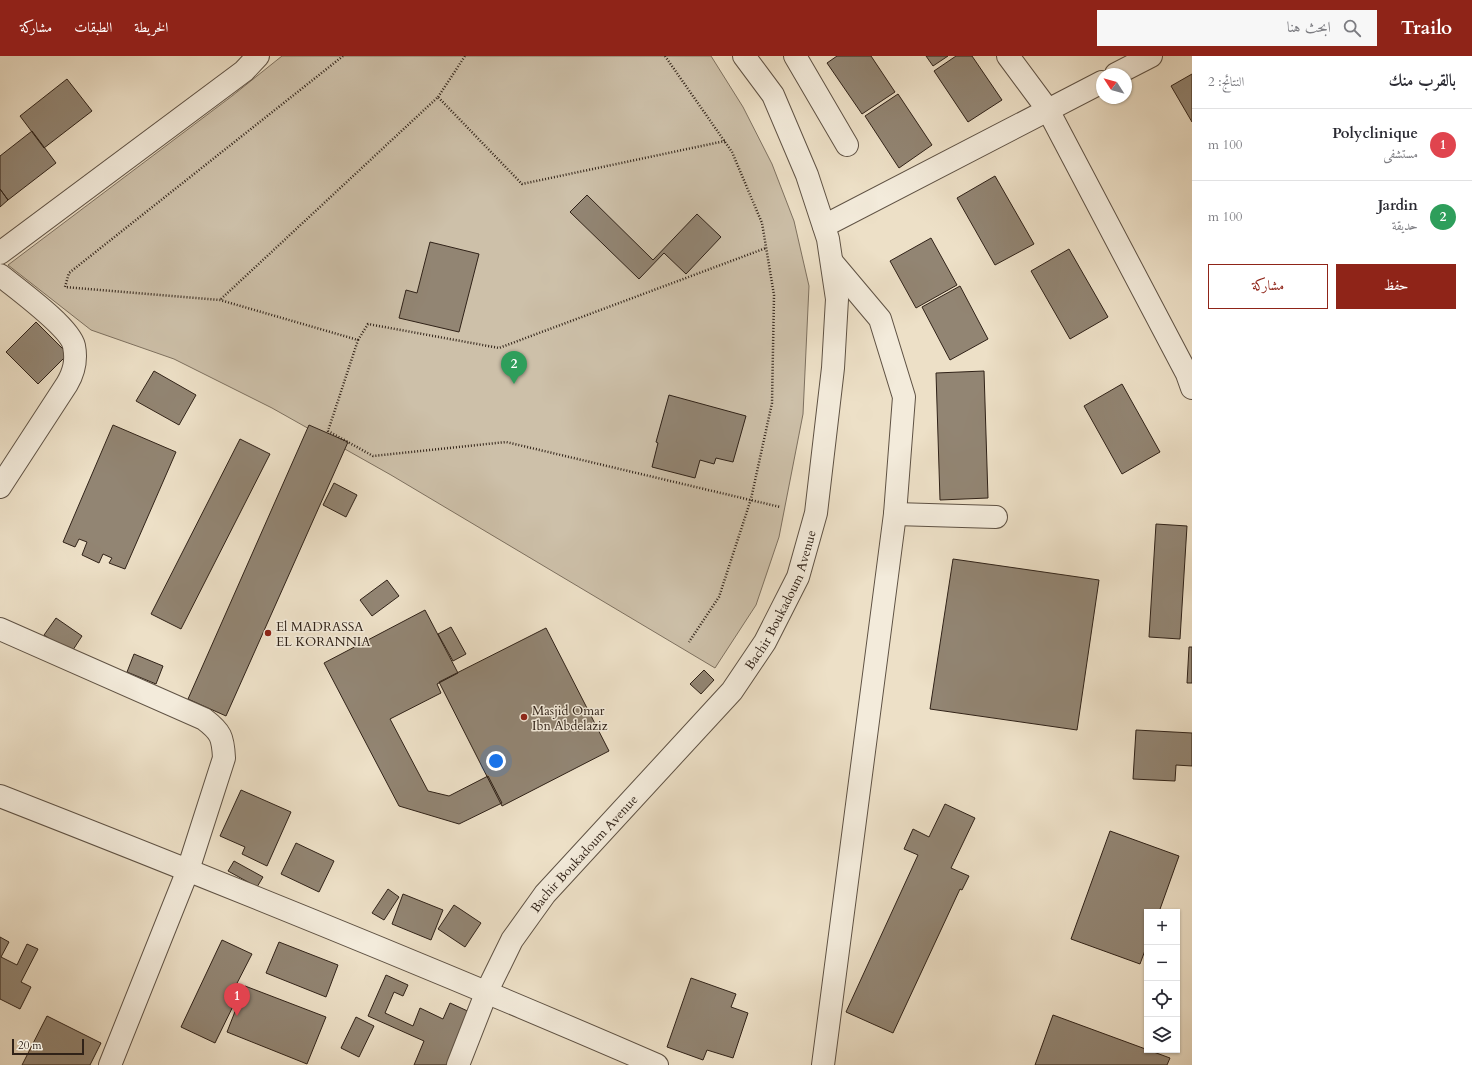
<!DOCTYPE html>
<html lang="ar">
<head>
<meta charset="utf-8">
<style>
  :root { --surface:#fff; --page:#f7f7f7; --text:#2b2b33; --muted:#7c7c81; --line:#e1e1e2; --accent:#8f2418 }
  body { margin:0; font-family:Cardo,Amiri,serif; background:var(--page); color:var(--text); direction:rtl }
  .controls { position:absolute; right:12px; bottom:12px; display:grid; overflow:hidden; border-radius:0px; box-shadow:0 1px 3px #0004 }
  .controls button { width:36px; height:36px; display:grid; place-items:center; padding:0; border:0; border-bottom:1px solid var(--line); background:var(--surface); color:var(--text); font:20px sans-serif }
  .compass { position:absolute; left:1096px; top:12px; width:36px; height:36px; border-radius:50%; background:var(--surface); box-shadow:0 1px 3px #0004; rotate:306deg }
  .scale { position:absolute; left:12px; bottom:10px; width:72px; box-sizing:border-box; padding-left:4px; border:2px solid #302218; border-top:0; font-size:11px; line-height:14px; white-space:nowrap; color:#302218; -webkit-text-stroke:3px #f3ebdb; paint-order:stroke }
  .you { position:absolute; left:496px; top:705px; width:14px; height:14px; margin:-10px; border:3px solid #fff; border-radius:50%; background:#1a73e8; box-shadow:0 0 0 6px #1a73e833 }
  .badge { display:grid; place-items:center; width:26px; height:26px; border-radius:50%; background:var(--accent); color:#fff; font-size:13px; font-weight:700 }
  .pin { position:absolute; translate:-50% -33px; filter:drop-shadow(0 1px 2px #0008) }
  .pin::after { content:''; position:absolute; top:21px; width:14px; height:12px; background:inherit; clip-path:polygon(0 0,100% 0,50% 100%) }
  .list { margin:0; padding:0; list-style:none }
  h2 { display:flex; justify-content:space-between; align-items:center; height:52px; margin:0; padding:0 16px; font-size:17px }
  h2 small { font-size:13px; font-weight:400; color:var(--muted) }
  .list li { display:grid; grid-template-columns:26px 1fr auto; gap:12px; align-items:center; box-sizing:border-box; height:72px; padding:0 16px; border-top:1px solid var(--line) }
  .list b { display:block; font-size:15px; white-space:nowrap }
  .list p { margin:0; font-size:13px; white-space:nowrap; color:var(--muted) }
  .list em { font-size:13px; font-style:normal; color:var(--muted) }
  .actions { display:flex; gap:8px; padding:12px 16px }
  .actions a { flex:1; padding:9px 0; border:1px solid var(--accent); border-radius:0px; text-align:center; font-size:14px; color:var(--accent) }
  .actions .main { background:var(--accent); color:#fff }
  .icon { flex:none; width:22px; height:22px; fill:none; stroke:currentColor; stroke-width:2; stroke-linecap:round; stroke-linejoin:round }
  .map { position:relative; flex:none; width:1192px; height:1009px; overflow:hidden; direction:ltr }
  header { display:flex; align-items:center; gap:24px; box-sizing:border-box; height:56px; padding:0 20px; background:var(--accent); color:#fff }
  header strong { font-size:19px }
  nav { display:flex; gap:22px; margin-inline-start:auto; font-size:14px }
  .search { width:280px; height:36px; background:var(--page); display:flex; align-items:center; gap:10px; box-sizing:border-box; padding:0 14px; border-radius:0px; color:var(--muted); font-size:15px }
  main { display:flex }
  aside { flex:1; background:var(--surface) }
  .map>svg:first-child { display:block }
</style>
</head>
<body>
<header>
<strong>Trailo</strong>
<div class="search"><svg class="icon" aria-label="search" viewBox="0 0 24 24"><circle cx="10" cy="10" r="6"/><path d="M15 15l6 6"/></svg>ابحث هنا</div>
<nav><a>الخريطة</a><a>الطبقات</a><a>مشاركة</a></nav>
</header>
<main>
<aside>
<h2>بالقرب منك<small>النتائج: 2</small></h2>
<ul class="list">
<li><span class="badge" style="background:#e0444e">1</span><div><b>Polyclinique</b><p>مستشفى</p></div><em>100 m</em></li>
<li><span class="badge" style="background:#2e9e5b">2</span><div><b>Jardin</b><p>حديقة</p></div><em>100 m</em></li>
</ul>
<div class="actions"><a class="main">حفظ</a><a>مشاركة</a></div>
</aside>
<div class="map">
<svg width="1192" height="1009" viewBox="0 0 1192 1009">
  <rect width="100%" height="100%" fill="#ede0c7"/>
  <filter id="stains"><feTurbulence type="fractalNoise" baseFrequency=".005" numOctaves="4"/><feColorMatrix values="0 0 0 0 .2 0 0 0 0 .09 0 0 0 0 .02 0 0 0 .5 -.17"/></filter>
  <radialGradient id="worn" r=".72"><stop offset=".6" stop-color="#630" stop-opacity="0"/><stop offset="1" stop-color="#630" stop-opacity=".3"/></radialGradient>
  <!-- green -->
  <path fill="#cdc0a9" stroke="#7e7160" d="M282,0H711L743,51L772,108L794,165L809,230L803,358L779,481L756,549L715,612L391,419L272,352L174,303L91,274L8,209L232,40Z"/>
  <!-- building -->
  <path fill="#928573" stroke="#302218" d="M837,0H871L895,36L862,58L827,7Z
    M926,0H948L933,10Z
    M956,0H972L1002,44L968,66L934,15Z
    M1192,18V66L1171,30Z
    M67,23L92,55L44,92L20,60Z
    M898,38L932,89L899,112L865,60Z
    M32,75L56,107L8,144L0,133V100Z
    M995,120L1034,188L995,209L957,142Z
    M0,133L8,144L0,151Z
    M587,139L653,204L697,158L721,181L686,218L664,197L639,223L570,156Z
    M931,182L957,229L916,252L890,205Z
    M430,186L479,198L459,276L399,262L406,234L417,237Z
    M1069,193L1108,261L1070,283L1031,215Z
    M960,230L988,283L950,304L922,251Z
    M36,266L68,298L38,328L6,296Z
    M154,315L196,339L179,369L136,345Z
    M984,315L988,442L940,444L936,317Z
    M1122,328L1160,396L1122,418L1084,350Z
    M669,339L746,360L733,406L716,402L714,408L700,404L695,422L652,411L658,387L656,386Z
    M113,369L176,396L125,513L109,507L112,502L103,498L99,507L82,499L87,486L79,483L75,491L63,486Z
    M309,369L348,386L226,660L188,643Z
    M240,383L270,398L181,573L151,558Z
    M334,427L357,439L346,461L323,449Z
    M1156,468L1187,470L1180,583L1149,581Z
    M953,503L1099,524L1077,674L930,653Z
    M387,524L399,540L372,560L360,544Z
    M425,554L458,617L437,628L441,637L390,663L428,735L449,740L488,720L502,747L459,768L399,750L324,607Z
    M56,562L82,580L71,597L44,579Z
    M451,571L466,598L453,605L438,578Z
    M546,572L609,695L502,750L439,626Z
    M1189,591H1192V627H1187Z
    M134,598L163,610L156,628L127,616Z
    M704,614L714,624L701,638L690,628Z
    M1136,674L1192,677V710L1176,709L1175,725L1133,723Z
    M241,734L291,756L267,810L242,798L245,791L220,780Z
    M945,748L975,762L951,812L969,820L962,834L960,833L893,977L846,956L918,799L904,793L913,773L929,781Z
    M1110,775L1179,800L1159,856H1147V889L1140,908L1071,883Z
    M296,787L334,805L319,836L281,818Z
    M234,805L263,821L257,831L228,815Z
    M388,833L399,841L384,864L372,857Z
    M403,838L443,854L431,884L392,868Z
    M454,849L481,867L465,891L438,873Z
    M0,881L9,886L1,901L17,909L27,888L38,893L21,926L31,931L20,953L0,943Z
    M222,884L252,898L233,935L239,938L215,987L181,971Z
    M279,886L338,909L326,941L266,917Z
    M386,919L408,929L403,940L394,936L385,957L413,970L420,952L443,963L450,947L472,957L449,1009H414L424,985L368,960Z
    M691,922L736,938L731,951L748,957L733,1002L707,994L703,1004L667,991Z
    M245,930L326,961L307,1008L227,976Z
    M1053,959L1170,1002L1167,1009H1035Z
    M47,960L101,987L90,1009H22Z
    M356,961L374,970L359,1001L341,992Z"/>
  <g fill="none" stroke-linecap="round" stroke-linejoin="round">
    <!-- minor casing -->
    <g stroke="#5f5244" stroke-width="24">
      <g id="minor">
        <path d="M795,0L847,89"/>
        <path d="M1008,0L1048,54L1187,318L1192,332"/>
        <path d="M1116,18L1151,0"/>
        <path d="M824,170L1102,26"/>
        <path d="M0,197L244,15L258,0"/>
        <path d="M0,219C17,233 70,271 74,290C77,305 74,316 67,328L0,431"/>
        <path d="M895,458L996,461"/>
        <path d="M0,573L204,663C221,676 223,681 224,702L188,814L110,1009"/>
        <path d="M0,740C220,826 440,915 657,1009"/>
        <path id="s1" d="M458,1009L487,935L512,884L545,838L732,635L765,586L798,521L816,457L833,312L837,243L828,183L807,119L773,39L744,0"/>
        <path d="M823,1009L895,458L904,341L880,263L832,206"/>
      </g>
    </g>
    <!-- path -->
    <path stroke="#302218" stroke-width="2.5" stroke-dasharray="1 2" stroke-linecap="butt" d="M343,0L69,217L65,231L220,244L358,284L328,375L373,400L506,386L780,451
      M665,0L732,96L762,167L774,239L772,347L751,443L719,541L689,586
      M438,41L465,0
      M221,243L438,41L522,128L725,85
      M358,284L368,268L499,292L766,192"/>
    <!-- minor -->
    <use href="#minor" stroke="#f3ebdb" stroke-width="22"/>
  </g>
  <!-- markers -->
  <g fill="#8f2418" stroke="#f3ebdb" stroke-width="1.5">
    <circle cx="268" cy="577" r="4"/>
    <circle cx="524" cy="661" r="4"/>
  </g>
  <g text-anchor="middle" stroke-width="3" stroke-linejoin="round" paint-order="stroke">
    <!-- street labels -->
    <g font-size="13" fill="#302218" stroke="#f3ebdb">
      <text dy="5" stroke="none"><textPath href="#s1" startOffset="573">Bachir Boukadoum Avenue</textPath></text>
      <text dy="5" stroke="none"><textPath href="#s1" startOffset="249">Bachir Boukadoum Avenue</textPath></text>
    </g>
    <!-- poi labels -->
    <g font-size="13" fill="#302218" stroke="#f3ebdb" text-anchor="start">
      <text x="276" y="575">El MADRASSA<tspan x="276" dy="15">EL KORANNIA</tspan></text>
      <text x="532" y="659">Masjid Omar<tspan x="532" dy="15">Ibn Abdelaziz</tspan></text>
    </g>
  </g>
  <rect width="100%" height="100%" filter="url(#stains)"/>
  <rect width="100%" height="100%" fill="url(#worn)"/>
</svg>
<div class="controls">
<button>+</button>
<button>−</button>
<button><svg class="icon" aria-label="locate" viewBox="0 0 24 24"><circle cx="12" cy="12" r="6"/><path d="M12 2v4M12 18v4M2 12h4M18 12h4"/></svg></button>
<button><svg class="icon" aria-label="layers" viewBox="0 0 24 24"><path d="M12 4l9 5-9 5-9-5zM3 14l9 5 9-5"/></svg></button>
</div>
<svg class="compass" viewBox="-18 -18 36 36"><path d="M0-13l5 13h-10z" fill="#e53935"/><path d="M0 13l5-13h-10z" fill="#7c7c81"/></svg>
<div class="scale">20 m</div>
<div class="you"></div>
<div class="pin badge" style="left:237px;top:960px;background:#e0444e">1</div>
<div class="pin badge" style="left:514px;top:328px;background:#2e9e5b">2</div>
</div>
</main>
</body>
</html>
